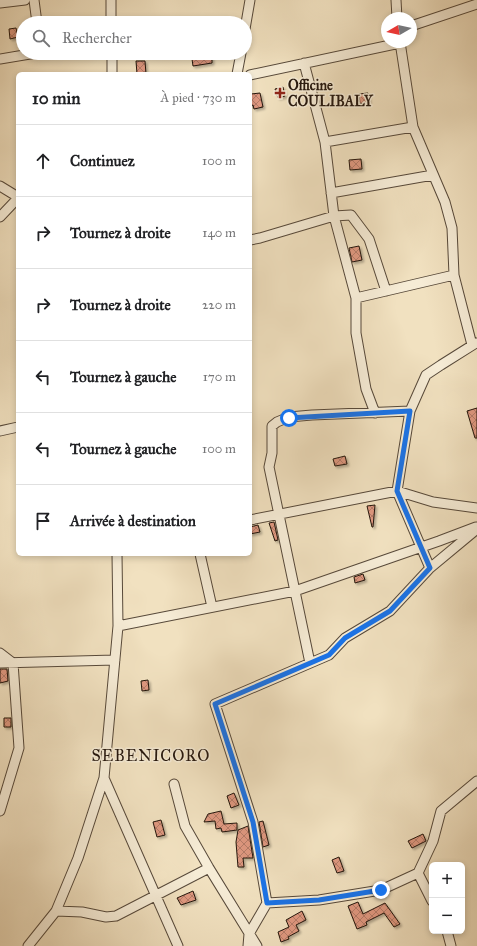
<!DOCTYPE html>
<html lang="fr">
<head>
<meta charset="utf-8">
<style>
  :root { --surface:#fff; --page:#f2f2f2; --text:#202124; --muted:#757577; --line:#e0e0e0 }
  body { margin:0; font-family:"IM FELL Great Primer",serif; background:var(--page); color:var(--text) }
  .controls { position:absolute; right:12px; bottom:12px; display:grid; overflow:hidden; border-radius:6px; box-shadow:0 2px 6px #0003 }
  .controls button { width:36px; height:36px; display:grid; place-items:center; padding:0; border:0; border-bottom:1px solid var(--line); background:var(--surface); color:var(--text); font:20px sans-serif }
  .compass { position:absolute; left:381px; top:12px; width:36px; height:36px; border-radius:50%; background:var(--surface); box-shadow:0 2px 6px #0003; rotate:261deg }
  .stop { position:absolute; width:12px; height:12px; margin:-9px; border:3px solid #1a73e8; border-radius:50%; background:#fff }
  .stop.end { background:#1a73e8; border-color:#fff; box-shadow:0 1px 4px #0008 }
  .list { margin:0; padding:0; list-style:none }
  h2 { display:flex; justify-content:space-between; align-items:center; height:52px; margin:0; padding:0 16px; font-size:17px }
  h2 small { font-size:13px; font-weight:400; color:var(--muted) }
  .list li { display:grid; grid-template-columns:26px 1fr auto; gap:12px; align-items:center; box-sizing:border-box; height:72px; padding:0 16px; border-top:1px solid var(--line) }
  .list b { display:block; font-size:15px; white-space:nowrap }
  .list em { font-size:13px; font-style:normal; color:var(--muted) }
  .icon { flex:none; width:22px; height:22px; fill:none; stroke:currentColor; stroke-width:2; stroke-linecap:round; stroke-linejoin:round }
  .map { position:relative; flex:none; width:477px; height:946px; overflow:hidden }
  .search { position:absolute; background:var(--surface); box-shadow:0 2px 6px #0003; left:16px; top:16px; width:236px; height:44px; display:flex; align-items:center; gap:10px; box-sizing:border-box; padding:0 14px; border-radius:22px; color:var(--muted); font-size:15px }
  .panel { position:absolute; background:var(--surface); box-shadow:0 2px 6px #0003; left:16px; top:72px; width:236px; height:484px; border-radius:6px }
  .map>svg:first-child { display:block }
</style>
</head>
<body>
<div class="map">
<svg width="477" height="946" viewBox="0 0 477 946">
  <defs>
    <pattern id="building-cross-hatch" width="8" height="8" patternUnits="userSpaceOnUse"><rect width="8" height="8" fill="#df9880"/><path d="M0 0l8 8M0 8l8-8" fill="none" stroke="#b57b67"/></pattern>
    <filter id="shadow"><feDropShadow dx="2" dy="2" stdDeviation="1" flood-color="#0004"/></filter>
  </defs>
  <rect width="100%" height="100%" fill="#f1e1c0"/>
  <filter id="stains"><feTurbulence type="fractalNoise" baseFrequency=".005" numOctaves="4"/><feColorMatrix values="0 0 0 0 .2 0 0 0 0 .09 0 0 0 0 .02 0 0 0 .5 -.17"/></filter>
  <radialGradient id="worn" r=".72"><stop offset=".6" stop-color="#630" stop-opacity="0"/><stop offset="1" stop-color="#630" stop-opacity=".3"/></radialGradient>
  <!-- building -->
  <path fill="url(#building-cross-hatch)" stroke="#24160d" filter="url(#shadow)" d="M16,28L18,37L10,39L9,29Z
    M212,57V63L193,66L192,59Z
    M136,61H145L146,74H137Z
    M283,87L285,96L278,98L275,89Z
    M260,93L263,107L254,109L253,105L250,106L251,94Z
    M368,93L369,102L360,104L359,94Z
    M361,159L362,169L350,170L349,160Z
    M359,246L362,260L352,262L349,248Z
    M477,408V438H475L467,411Z
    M345,456L347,464L335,466L333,459Z
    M375,505L373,527H372L367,506Z
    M274,522L278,540L275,541L269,523Z
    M258,525L260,532L250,534V527Z
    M363,574L365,580L355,583L354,577Z
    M0,669H7L8,681L0,683Z
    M148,680L149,690L142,691L141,681Z
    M4,718H11V727H4Z
    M234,793L239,805L231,808L227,796Z
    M221,811L224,824L237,823V830L222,832L221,828L216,829L215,821L204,822L208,814Z
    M161,820L165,835L157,837L153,822Z
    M263,821L269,845L263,847L259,822Z
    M248,826L253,858H243L244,867H238L236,842L238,830Z
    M423,834L426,841L412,848L408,841Z
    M339,857L344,871L337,873L332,860Z
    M193,891L196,900L181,905L177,898Z
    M358,902L363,914L385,903L400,924L394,927L384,913L366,922L367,925L357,929L348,906Z
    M302,911L306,920L296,925L299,931L288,937L289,939L281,942L278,932L289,927L286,920Z"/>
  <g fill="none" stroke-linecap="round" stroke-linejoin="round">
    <!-- minor casing -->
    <g stroke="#57493a" stroke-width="11">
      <path id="minor" d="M34,0L37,23
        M111,0V23
        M396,0L397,18
        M0,3L25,0
        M411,26L477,4
        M245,29L250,0
        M400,42L413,127L445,202L452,228L454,275L472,345
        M112,53V74
        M0,59L36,53
        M304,63L325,142L334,216L356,298V333L366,389L375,413
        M237,74L241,53
        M250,75L400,43
        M325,142L413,127
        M0,186L18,197
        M331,193L433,175
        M0,217L18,198
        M250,240L260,238L334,216L351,215L369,239L386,291
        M356,298L454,275
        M0,431L18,427
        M250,520L397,491L433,502L477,508
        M200,554L212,607
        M430,568L397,491L410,411L426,375L441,365L476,343
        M118,626L295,591L439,541L476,527
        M0,653L13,663L19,748L0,811
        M0,663L115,660
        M310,663L269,467L272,453V426L277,422L289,417L312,415L410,411
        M104,778L178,946
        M174,784L185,826L209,868L257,946
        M418,873L432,901
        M267,903L253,822L215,704L329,655L345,638L390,611L430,568L477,529
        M56,911L82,912L106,917L116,916L209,868
        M447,931L451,946
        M28,946L56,911L78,858L104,778L118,626L117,554
        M248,946L249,934L267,903L319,900L381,890L418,873L433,841L441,811L477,781"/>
    </g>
    <!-- minor -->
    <use href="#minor" stroke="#f6ecd6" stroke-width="9"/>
  </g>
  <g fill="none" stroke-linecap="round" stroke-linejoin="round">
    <!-- route -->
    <path stroke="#1a73e8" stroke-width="5" d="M289,418L410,411L397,491L430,568L390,611L345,638L329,655L215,704L253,822L267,903L319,900L381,890"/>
  </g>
  <!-- markers -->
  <path fill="#8f2418" stroke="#f6ecd6" stroke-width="1.5" d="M278 87h4v4h4v4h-4v4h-4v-4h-4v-4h4z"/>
  <g text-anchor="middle" stroke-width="3" stroke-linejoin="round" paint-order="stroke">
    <!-- poi labels -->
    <g font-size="14" font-weight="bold" fill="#24160d" stroke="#f6ecd6" text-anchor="start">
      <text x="288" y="90">Officine<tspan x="288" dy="16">COULIBALY</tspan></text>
    </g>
    <!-- quarter labels -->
    <g font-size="16" letter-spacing="1" fill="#24160d" stroke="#f6ecd6">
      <text x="151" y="761">SEBENICORO</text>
    </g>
  </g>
  <rect width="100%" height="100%" filter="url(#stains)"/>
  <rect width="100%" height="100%" fill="url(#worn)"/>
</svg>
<div class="controls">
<button>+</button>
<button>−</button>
</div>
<svg class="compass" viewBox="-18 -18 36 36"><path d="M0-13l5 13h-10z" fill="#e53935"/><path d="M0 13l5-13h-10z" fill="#757577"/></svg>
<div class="stop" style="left:289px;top:418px"></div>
<div class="stop end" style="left:381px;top:890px"></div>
<div class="search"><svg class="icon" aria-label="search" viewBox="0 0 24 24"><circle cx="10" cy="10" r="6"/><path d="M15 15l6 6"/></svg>Rechercher</div>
<section class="panel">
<h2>10 min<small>À pied · 730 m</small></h2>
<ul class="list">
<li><svg class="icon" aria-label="ahead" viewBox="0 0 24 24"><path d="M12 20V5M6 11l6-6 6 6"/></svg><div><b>Continuez</b></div><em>100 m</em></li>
<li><svg class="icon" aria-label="right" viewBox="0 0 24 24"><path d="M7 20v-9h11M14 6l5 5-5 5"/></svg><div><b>Tournez à droite</b></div><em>140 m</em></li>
<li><svg class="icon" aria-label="right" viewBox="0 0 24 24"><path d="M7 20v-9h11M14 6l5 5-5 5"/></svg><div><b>Tournez à droite</b></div><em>220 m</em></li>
<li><svg class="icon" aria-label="left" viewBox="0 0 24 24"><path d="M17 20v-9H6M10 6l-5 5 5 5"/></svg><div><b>Tournez à gauche</b></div><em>170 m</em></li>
<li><svg class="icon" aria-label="left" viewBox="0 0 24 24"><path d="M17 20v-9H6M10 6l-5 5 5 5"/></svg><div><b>Tournez à gauche</b></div><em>100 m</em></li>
<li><svg class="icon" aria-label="arrive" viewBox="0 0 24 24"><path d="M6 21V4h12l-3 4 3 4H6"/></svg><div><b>Arrivée à destination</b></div></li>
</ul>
</section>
</div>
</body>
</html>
